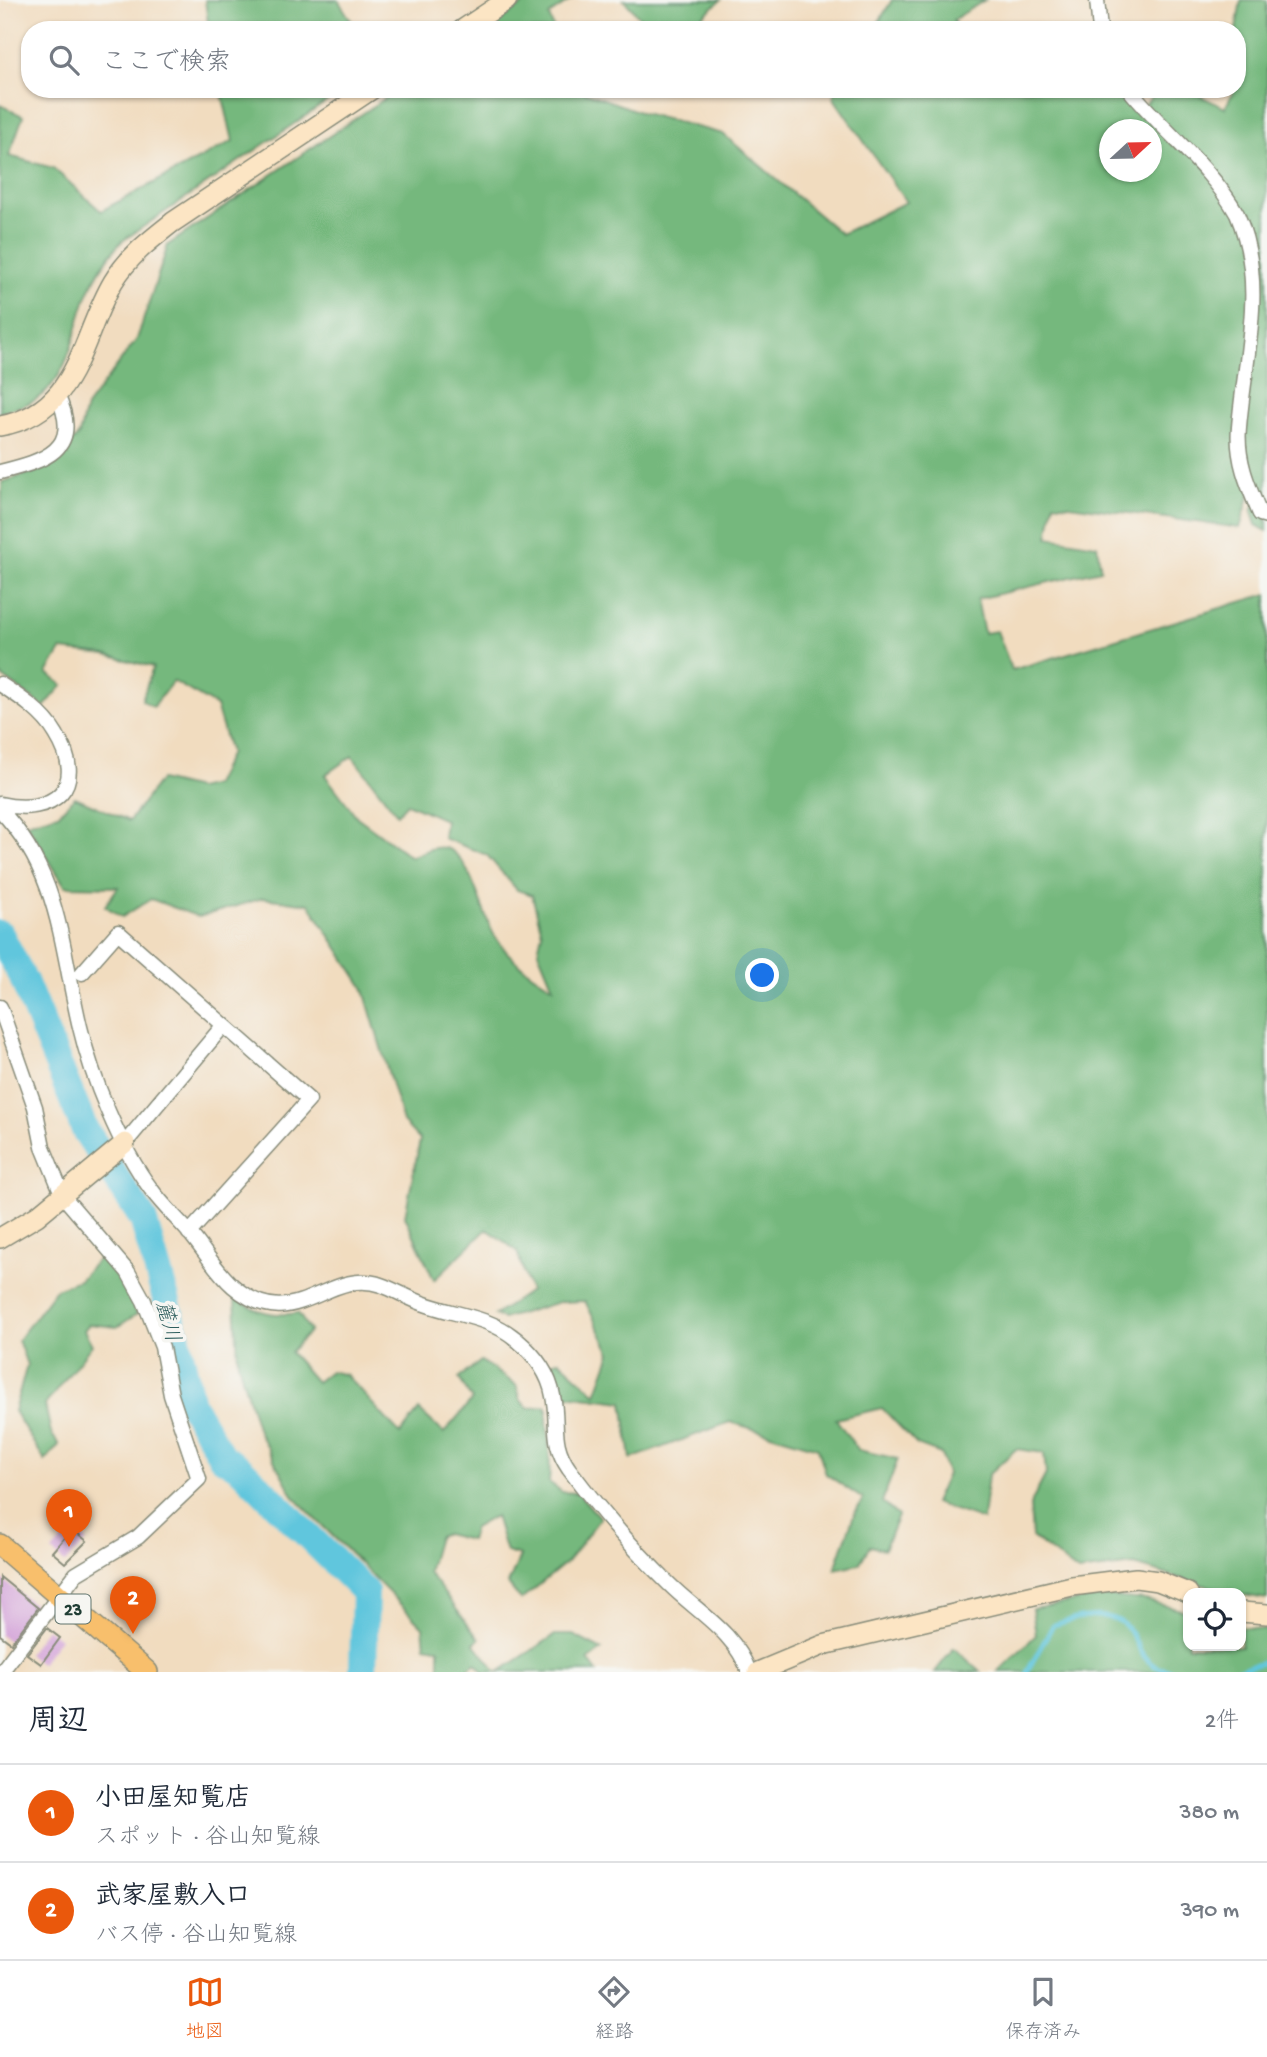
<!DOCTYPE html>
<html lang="ja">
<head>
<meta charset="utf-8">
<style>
  :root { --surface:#fff; --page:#f2f2f3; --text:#1f2937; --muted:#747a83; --line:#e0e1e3; --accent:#ea580c }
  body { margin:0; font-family:"Gochi Hand","Klee One",sans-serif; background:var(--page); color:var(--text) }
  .controls { position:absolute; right:21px; bottom:21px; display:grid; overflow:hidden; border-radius:14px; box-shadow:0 2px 5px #0004 }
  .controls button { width:63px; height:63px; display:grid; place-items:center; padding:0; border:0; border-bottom:2px solid var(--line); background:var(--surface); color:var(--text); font:35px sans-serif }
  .compass { position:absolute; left:1099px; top:119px; width:63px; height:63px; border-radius:50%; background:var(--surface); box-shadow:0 2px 5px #0004; rotate:68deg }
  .you { position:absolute; left:763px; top:976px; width:24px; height:24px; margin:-18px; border:5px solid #fff; border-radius:50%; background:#1a73e8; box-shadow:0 0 0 10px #1a73e833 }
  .badge { display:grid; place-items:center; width:46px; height:46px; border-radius:50%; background:var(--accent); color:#fff; font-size:23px; font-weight:700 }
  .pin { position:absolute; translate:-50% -58px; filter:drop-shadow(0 2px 4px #0008) }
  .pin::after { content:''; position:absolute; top:37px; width:24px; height:21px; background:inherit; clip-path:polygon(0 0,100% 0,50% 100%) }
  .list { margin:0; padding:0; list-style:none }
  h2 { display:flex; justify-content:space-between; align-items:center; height:91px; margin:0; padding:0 28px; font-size:30px }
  h2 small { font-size:23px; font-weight:400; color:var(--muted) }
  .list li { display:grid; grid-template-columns:46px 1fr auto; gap:21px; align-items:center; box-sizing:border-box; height:98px; padding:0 28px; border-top:2px solid var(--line) }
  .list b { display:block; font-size:26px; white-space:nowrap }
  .list p { margin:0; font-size:23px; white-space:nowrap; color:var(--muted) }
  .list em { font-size:23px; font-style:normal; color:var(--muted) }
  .icon { flex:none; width:38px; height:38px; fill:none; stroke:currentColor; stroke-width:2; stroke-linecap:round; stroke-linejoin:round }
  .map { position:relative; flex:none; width:1267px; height:1672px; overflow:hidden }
  .search { position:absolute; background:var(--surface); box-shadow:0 2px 5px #0004; left:21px; right:21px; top:21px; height:77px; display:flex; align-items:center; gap:18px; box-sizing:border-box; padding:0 24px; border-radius:28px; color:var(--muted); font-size:26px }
  .sheet { height:287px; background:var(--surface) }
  nav { display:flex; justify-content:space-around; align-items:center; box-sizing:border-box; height:98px; border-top:2px solid var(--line); background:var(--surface); font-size:19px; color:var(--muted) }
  nav a { display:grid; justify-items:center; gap:4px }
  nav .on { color:var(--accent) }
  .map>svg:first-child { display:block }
</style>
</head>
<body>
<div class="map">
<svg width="1267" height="1672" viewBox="0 0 1267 1672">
  <rect width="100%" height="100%" fill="#f6f6f2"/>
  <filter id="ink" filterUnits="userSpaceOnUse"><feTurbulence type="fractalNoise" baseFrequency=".0143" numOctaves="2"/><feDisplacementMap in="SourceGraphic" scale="14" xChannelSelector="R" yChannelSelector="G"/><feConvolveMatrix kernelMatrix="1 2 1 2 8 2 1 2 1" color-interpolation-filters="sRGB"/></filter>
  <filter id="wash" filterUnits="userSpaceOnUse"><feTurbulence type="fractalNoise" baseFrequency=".00686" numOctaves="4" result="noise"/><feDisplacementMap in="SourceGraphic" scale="28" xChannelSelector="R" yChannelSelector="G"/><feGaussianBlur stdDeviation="1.57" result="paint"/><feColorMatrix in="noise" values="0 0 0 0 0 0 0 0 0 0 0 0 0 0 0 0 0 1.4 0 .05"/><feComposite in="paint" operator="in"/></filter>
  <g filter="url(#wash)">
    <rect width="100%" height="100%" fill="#f1dcbf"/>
    <!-- forest -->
    <path fill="#74b87d" stroke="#4a7a58" stroke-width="2" fill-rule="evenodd" d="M205,0H338L357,30H209Z
      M530,0H571L549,15L554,30H486Z
      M624,0H721L687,30H651Z
      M892,0H985L953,20L958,30H874Z
      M1241,0H1267V531L1256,525L1252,512L1258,492L1253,483L1240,528L1054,503L1048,537L1097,545L1101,570L977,599L984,633L997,631L1012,670L1267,594V1599L1231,1593L1134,1565L1078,1572L1032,1537L1030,1505L1046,1474L1044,1453L1016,1449L988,1475L983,1520L934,1503L947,1474L941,1454L917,1445L882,1408L836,1419L858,1450L898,1459L882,1502L898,1516L884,1549L870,1546L859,1564L835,1569L854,1515L863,1499L826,1474L818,1448L730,1422L631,1459L623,1402L566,1395L551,1363L559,1360L596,1394L611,1353L585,1301L559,1302L503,1319L495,1315L530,1291L517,1251L487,1229L434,1280L405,1216L420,1140L403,1122L363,987L309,904L263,898L199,917L151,899L122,917L105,906L118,887L65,886L26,823L58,814L75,797L129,821L160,780L197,789L214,785L230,753L216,706L173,681L153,707L142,700L153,667L106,655L61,650L47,673L63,685L44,707L0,675L2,482L43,469L79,435L86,407L137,339L168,245L399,89H576L643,113L723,134L841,234L906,202L833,97L837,89H1084L1089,92L1092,89H1107L1138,114L1158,89H1186L1225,108L1239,81L1236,30ZM1110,130H1152V172H1110ZM352,756L397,814L407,803L445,820L443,838L487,855L517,890L532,895L542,933L538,951L553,987C530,974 506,957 493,933C482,912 472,865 452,851C439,842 423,852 411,857L357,817L325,775Z
      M221,89H345L121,242C106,259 95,275 87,296C73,332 71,377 35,400C25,406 11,409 0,413V105L23,116L9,156L53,168L101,211L233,141Z
      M100,1257L120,1278L137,1314L117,1327L89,1324L84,1330L92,1345L45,1405L51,1433L59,1445L45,1461L14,1411L27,1365L18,1340L56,1289L79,1280Z
      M235,1298C258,1312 272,1317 298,1313L310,1331L290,1352L316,1382L330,1371L346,1375L400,1434L419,1410L444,1433L472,1400L459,1378L481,1361L516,1385L521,1401L528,1408L547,1406C546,1432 552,1456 549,1482L562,1492L578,1493L600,1518L568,1561L521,1600L508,1584L520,1556L506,1552L495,1516L474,1528L470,1540L445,1534L438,1537L428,1572L479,1639L474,1643L497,1672H483L475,1663L465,1672H439V1648L425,1646L423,1627L294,1497L258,1431L238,1363Z
      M1104,1596L1145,1600L1188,1612V1646H1241V1627L1267,1630V1672H998L1036,1635L1032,1609Z
      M555,1635H573L602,1650L588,1660L597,1672H499Z
      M954,1648L981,1672H935Z"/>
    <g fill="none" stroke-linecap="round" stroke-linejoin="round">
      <!-- stream -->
      <path stroke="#60c6dd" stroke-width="4.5" d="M1027,1672L1053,1625C1064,1623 1074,1618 1085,1617C1142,1610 1127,1650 1155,1666C1162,1670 1173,1670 1181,1672
        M1227,1672L1267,1662"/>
      <!-- river -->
      <path stroke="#60c6dd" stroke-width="28" d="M0,934L24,981L85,1130L143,1219L176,1334L191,1404L222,1457L241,1469L365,1592L363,1672"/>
    </g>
    <g id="blocks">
      <!-- building -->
      <path fill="#d19dd7" d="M72,1529L87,1541L65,1563L52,1552Z
        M0,1577L38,1608L11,1643L0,1635Z
        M47,1628L60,1638L41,1664L27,1654Z"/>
    </g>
  </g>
  <g filter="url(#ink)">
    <use href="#blocks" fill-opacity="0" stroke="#888c7a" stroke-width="2"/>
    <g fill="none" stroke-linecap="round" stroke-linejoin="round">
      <!-- street casing -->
      <g stroke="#888c7a" stroke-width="17">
        <path id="street" d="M1097,0L1100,30
          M1129,89C1163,131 1211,167 1237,214C1267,283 1245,355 1239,427C1236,459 1248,486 1260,514L1267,516
          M0,472C43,461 84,451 57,395
          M0,684C20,697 44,713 56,734C89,787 54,816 0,804
          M0,810C60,872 61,948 80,1027C92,1078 119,1146 151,1189C163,1206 179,1220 193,1237C205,1252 218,1273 233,1286C294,1339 327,1266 381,1285C395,1290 408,1298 422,1303C453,1315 489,1316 516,1339C534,1354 549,1373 553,1396C559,1424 550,1442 569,1469C599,1509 633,1549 669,1584C697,1612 735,1632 749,1672
          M82,973L118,932L309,1100L189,1233
          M0,1007L35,1107L43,1147L63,1196L128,1272L144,1301L162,1347L171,1395L199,1479L138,1537L76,1574L1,1672
          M125,1143L223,1026"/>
      </g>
      <!-- secondary casing -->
      <g stroke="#888c7a" stroke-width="22">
        <path id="secondary" d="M462,30L507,0
          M0,426C79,412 80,338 113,282C128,257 150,240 173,222L372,89
          M0,1238L37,1216L125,1143
          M1241,1612L1267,1614
          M758,1672L823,1645L1072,1586L1136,1578L1158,1581L1188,1593"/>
      </g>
      <!-- primary casing -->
      <g stroke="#888c7a" stroke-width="24">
        <path id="primary" d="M0,1545L147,1672"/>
      </g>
      <!-- street -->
      <use href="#street" stroke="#fff" stroke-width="14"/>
      <!-- secondary -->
      <use href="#secondary" stroke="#fce5c4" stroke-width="19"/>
      <!-- primary -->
      <use href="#primary" stroke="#f8bf6c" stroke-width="21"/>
    </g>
  </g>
  <g text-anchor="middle" stroke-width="7" stroke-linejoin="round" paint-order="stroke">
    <!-- shield labels -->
    <rect fill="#f6f6f2" stroke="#60746d" stroke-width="2" x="55.5" y="1594.5" width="35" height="29" rx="5"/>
    <g font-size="18" font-weight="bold" fill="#1f3d34">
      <text x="73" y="1615">23</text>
    </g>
    <!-- water labels -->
    <g font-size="21" font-style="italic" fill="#2f5f5e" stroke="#f6f6f2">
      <text transform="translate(169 1321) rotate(75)" y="7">麓川</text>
    </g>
  </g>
</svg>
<div class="controls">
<button><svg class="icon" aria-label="locate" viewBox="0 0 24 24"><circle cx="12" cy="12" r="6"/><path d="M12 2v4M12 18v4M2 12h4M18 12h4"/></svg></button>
</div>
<svg class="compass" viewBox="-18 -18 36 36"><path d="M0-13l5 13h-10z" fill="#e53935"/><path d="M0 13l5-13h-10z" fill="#747a83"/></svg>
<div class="you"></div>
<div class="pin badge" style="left:69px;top:1547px">1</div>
<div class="pin badge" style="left:133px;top:1634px">2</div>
<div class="search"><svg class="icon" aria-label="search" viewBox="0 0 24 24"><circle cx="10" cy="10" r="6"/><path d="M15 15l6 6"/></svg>ここで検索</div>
</div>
<section class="sheet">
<h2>周辺<small>2件</small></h2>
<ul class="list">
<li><span class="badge">1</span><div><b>小田屋知覧店</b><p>スポット · 谷山知覧線</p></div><em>380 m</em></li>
<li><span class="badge">2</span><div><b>武家屋敷入口</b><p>バス停 · 谷山知覧線</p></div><em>390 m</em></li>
</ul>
</section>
<nav>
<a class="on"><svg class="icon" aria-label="map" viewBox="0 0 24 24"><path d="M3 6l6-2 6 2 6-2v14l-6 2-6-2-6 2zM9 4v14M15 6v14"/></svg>地図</a>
<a><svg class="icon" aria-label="directions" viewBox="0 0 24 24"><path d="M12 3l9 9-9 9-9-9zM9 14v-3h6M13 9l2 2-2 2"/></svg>経路</a>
<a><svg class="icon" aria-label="saved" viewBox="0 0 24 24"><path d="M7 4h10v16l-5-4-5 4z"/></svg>保存済み</a>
</nav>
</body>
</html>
